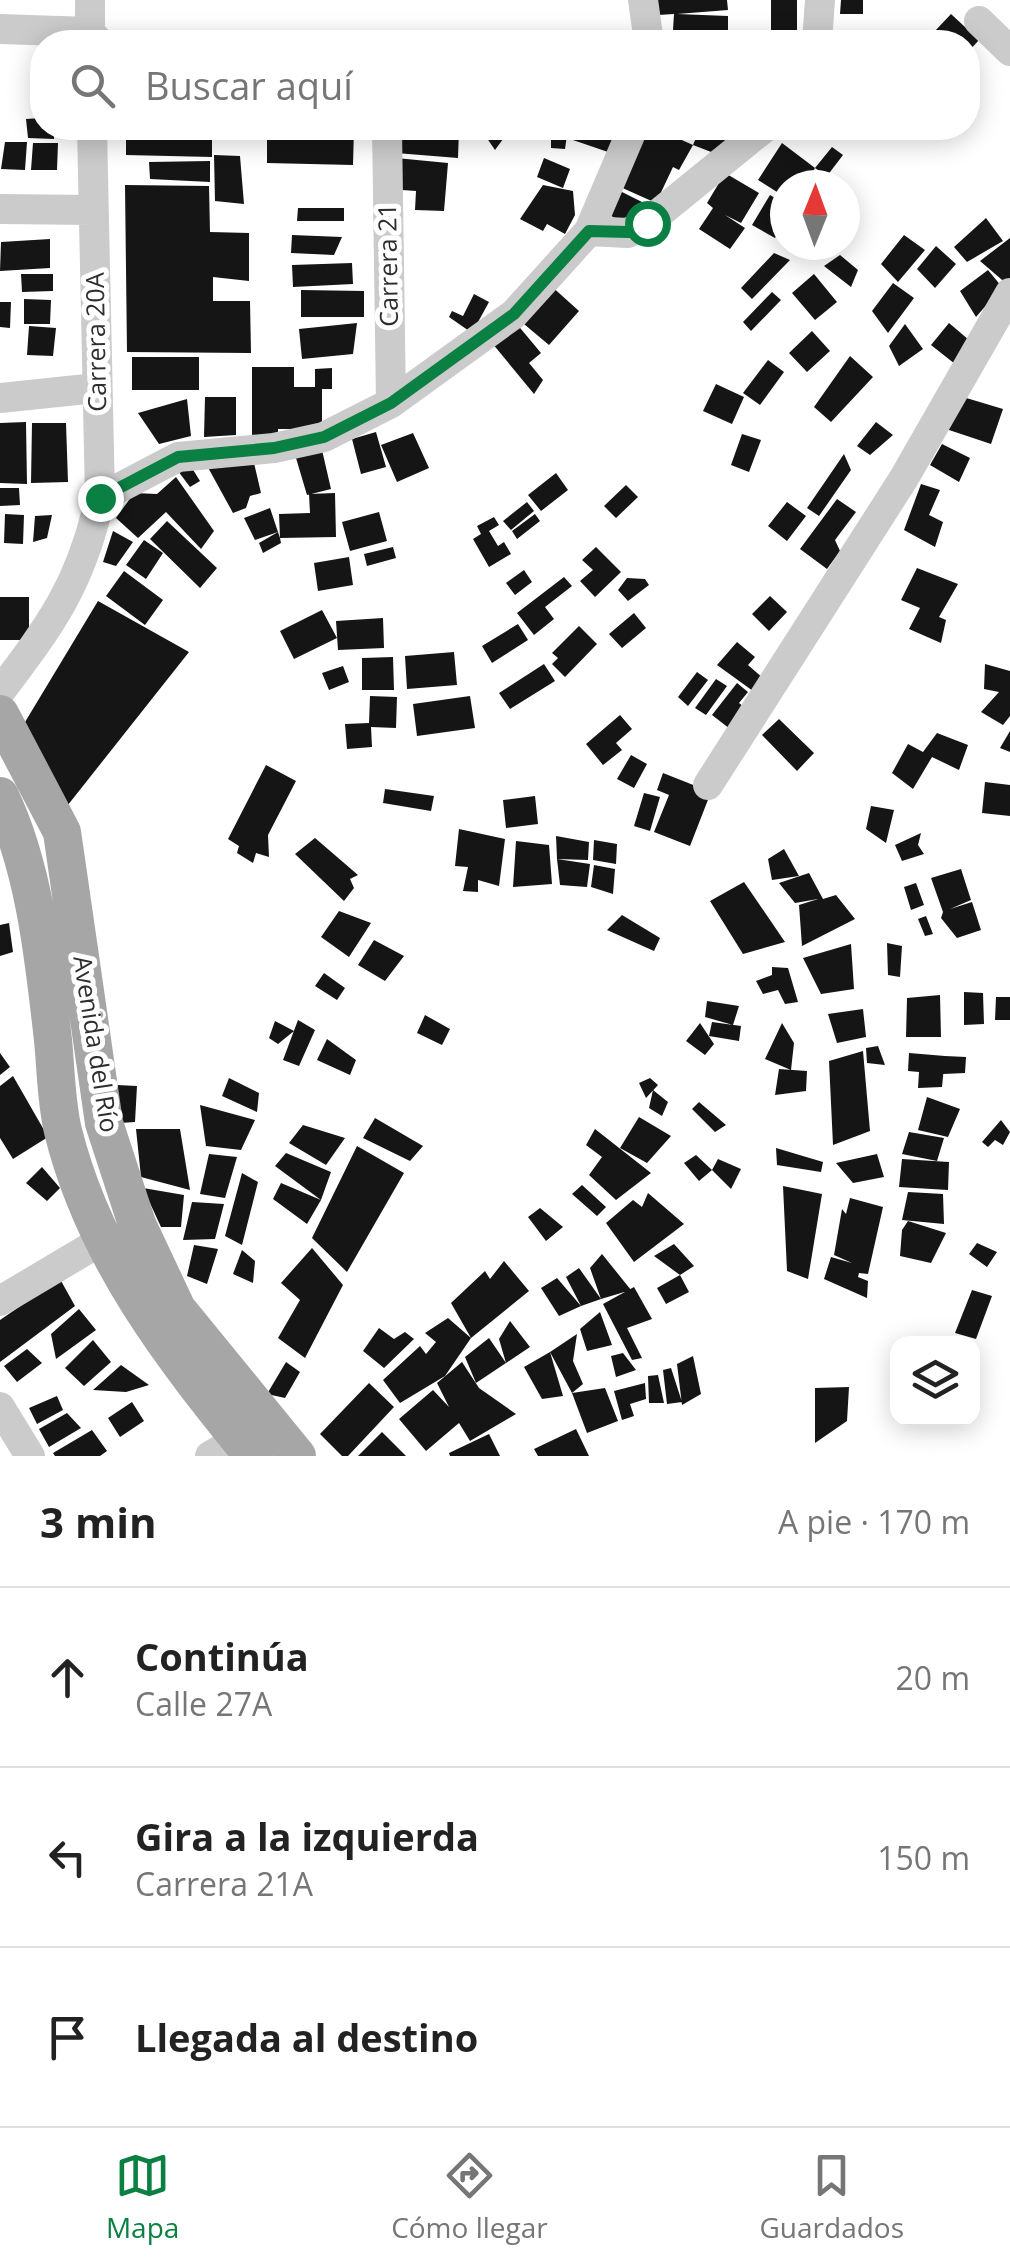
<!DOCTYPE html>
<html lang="es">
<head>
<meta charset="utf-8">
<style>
  :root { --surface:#fff; --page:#f2f2f2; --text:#222; --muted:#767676; --line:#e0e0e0; --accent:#0b8043 }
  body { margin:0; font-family:"Open Sans",sans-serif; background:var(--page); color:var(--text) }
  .controls { position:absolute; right:30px; bottom:30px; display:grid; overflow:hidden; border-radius:20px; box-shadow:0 5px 25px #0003 }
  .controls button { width:90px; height:90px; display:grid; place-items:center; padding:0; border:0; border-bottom:2px solid var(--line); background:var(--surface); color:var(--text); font:50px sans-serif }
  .compass { position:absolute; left:770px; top:170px; width:90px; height:90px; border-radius:50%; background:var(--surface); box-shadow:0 5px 25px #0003; rotate:1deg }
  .stop { position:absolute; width:30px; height:30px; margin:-22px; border:8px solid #0b8043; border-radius:50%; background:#fff }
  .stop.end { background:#0b8043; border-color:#fff; box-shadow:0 2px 10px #0008 }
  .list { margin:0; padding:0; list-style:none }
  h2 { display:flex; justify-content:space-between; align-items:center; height:130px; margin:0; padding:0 40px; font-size:42px }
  h2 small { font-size:32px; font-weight:400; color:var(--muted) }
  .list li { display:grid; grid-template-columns:65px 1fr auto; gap:30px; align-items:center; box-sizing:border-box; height:180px; padding:0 40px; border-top:2px solid var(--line) }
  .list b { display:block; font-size:38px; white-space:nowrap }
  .list p { margin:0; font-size:32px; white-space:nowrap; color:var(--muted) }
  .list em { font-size:32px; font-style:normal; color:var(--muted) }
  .icon { flex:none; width:55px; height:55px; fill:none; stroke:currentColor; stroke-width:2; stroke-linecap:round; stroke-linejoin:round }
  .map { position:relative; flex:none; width:1010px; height:1456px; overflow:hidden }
  .search { position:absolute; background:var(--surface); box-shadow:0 5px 25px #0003; left:30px; right:30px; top:30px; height:110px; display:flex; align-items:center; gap:25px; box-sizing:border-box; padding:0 35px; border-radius:40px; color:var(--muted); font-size:38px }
  .sheet { height:670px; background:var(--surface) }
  nav { display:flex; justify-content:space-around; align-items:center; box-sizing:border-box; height:140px; border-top:2px solid var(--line); background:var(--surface); font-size:28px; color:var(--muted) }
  nav a { display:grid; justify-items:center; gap:5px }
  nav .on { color:var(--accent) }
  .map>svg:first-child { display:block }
</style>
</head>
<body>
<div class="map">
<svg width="1010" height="1456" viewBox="0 0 1010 1456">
  <rect width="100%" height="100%" fill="#fff"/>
  <!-- building -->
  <path fill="#151515" d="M657,0H727L728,10L677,14L728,16V31L673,30L674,14L658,15Z
    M771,0H797V37H771Z
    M841,0H863V14H840Z
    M951,14L979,40L968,52V42H945L934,32Z
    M678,33L728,37V42H678Z
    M827,33L861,34V42H827Z
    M42,118V128H54V139L28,138L26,119Z
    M126,128H212V157L126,155Z
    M267,128H354L353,165L267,163Z
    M398,128H459L458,158L396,153Z
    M480,128H511L495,150Z
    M518,128H568L565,149L551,148V135L517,132Z
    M574,128H616L608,152L570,139Z
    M645,128H679L675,137L693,145L679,170L673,167L656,203L618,186Z
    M700,128H730L719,155L693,145Z
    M5,142H27L25,170L1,169Z
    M33,143H58L57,170H31Z
    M782,143L815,168L805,185H785V197L758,180Z
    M832,147L843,155L827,176L815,168Z
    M214,155L240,156L244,204L215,201Z
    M396,158L448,163L444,211L415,210L416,191L402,190Z
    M544,158L570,169L563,188L537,177Z
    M210,161V182L150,179L149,162Z
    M725,173L759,193L741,223L725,215L745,228L730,249L699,229L713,208L707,203Z
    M125,185L209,186L210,232L249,233V281L213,277V301H250L251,353L127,352Z
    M543,185L573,191L575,215L565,234L547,224L543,231L520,219Z
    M616,189L650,206L631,226L605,213Z
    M770,195L785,204V222L775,238L752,225Z
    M845,196L856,204L845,219Z
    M298,208H344V221H297Z
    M986,218L1003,241L967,262L954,247Z
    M292,235L342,237L334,255L291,253Z
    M904,235L925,250L898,282L881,264Z
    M1010,238V282L1008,285L980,261Z
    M50,239V268L0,271L1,242Z
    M789,245H819L810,258Z
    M936,246L956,264L935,288L917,269Z
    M774,253L790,260L752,299L741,288Z
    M840,255L858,270L851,287L824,266Z
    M352,263L353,284L293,287L292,265Z
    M988,270L1002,287L976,317L960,291Z
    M21,274H53V291L22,292Z
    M814,274L837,302L815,320L792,293Z
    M893,283L914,298L888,333L872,311Z
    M549,284L579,311L549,345L518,319Z
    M301,290L364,291V317H301Z
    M772,292L781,300L751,331L743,322Z
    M474,294L489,302L472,333L449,317L452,311L463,316Z
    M24,299L51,300L50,324H24Z
    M0,302H11L10,328L0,327Z
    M357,323L353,354L302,359L299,329Z
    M516,323L541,353L529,363L543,380L534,394L492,343Z
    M949,323L969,340L955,364L931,345Z
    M905,324L923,349L899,366L889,346Z
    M29,326L56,328L53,356L27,355Z
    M812,331L830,351L807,372L789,353Z
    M850,356L873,377L831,422L814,407Z
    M132,357H199V390H132Z
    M768,360L784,372L760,405L743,393Z
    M252,367H294V387H315V369L332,368V389H322V429H278V440H252Z
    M716,384L744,397L732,424L703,411Z
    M205,397H236V435L204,437Z
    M963,397L1003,409L991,444L946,429Z
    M187,399L191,436L159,444L138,413Z
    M26,422L27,484L0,483V423Z
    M876,422L893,435L870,455L857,446Z
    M32,423H66L68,482L31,483Z
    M376,432L386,467L361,474L352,439Z
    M413,433L429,468L397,482L381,445Z
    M742,434L761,440L749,472L731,465Z
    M942,444L970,458L959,482L930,465Z
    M322,450L331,489L307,495L296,458Z
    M844,454L851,470L819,516L807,508Z
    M187,460L200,481L190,487L175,467Z
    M205,462L254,463L261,493L250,496L246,508L233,513Z
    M556,473L568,490L541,511L528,495Z
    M176,477L214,531L201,549L166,512L138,538L116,518L134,493L157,494Z
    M921,484L940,490L929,515L943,522L935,547L904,530Z
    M626,485L638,497L616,518L604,506Z
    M0,488H19L20,505L0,506Z
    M335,493L336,537L280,538L281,543L263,553L259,543L278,532L280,538L279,514L310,513L309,494Z
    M837,499L856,512L835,540L840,551L827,569L800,549Z
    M527,502L534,511L511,530L503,521Z
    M787,502L806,516L787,541L768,526Z
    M270,508L278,532L255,540L244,518Z
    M379,512L387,541L350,551L342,522Z
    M5,514L24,515L23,544L4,543Z
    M535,514L540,521L517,539L512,531Z
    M52,515L47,538L33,542L35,516Z
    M494,517L499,525L489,531L498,546L504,542L511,554L489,567L473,539L481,534L477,526Z
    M167,521L217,568L200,588L150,539Z
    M113,531L133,542L116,566L103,562Z
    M144,540L163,553L146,579L126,565Z
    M393,547L396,558L367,566L364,554Z
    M596,547L621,572L595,597L580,581L593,570L582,560Z
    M349,557L353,585L318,591L314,563Z
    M917,568L958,584L939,617L946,620L941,643L909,629L920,608L901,600Z
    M524,570L532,582L515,595L506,583Z
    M124,571L163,600L145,625L106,596Z
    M564,577L572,586L545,607L554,619L534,635L517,613Z
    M627,578L645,579L649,585L628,601L618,590Z
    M770,596L787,612L769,631L752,614Z
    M0,597H29V640H0Z
    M98,601L189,652L60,815L19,732Z
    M322,610L337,638L294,659L280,631Z
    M634,613L646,628L622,648L609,634Z
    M383,618L384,648L338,650L336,621Z
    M518,624L528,640L492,663L482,646Z
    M579,626L597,644L565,677L552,664L558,658L552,653Z
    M737,642L755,657L748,665L764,679L753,691L717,665Z
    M454,652L457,685L407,689L405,656Z
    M393,657L394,690H362V658Z
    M544,664L555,681L510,709L499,693Z
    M985,664L1010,671V716L1003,725L981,712L999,692L984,689Z
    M343,666L349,682L329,690L322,673Z
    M697,672L708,680L688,706L678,697Z
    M716,679L727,686L706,715L695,708Z
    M737,683L748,692L739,703L744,707L734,732L712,715Z
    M370,696L397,697L396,728L371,727L372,747L347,749L345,724L369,723Z
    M470,696L475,728L417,736L413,704Z
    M620,715L632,729L616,743L622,750L603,765L586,744Z
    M779,719L814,753L797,771L762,735Z
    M1010,731V752L1000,748Z
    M937,733L968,745L959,770L932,757L913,789L892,773L908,744L923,752Z
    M631,755L647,764L634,788L617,779Z
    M266,765L296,781L268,835L269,857L256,853L253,863L237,853L239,846L228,839Z
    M663,773L711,792L690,846L654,832L669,795L657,790Z
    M985,782L1010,785V816L982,813Z
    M385,789L434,796L431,811L383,803Z
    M644,793L660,797L650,831L634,826Z
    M535,796L538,824L506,828L503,800Z
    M871,806L894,810L886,843L866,829Z
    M459,829L505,839L499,886L478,880V892L463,891L468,867L455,866Z
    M921,833L918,845L924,854L902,861L895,845Z
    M556,836L589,842L588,860L557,859Z
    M315,838L358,875L350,879L354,888L344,901L295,854Z
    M594,840L617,844L616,864L593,860Z
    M516,841L549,845L552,884L513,887Z
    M784,849L799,876L772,880L768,859Z
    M557,859L590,864L587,887L560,885Z
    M594,865L615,869L613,894L591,887Z
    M961,869L971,900L950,909L972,902L981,930L957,938L941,918L943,912L931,878Z
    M809,873L823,899L836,895L855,919L802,946L799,905L818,899L795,903L779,883Z
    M744,882L785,942L743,954L710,901Z
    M916,883L924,905L911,910L904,887Z
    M339,911L371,923L349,957L321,937Z
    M622,915L660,938L654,951L607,930Z
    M926,916L933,934L925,936L918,919Z
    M9,923L13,952L0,956V925Z
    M374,940L404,956L385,981L358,965Z
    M887,943L902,946L900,977L888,975Z
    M851,944L854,989L821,994L803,958Z
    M772,967L788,968L798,1002L785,1004L778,990L763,994L756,981L772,975Z
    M324,973L345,988L337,1000L315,986Z
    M964,992L983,993L984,1024L964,1025Z
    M940,995L941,1037H906L907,998Z
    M996,997H1010V1020H995Z
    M707,1001L739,1006L733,1025L705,1017Z
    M863,1009L866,1037L837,1043L828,1014Z
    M425,1015L450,1029L442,1045L417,1033Z
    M298,1020L315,1030L299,1066L283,1060Z
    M275,1021L294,1031L278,1044L269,1038Z
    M712,1022L741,1026L739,1041L709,1036Z
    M700,1023L714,1044L705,1055L686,1041Z
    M782,1023L794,1043L791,1070L765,1059Z
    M327,1039L356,1060L350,1075L317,1060Z
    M878,1046L885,1065L867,1063L866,1048Z
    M863,1051L870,1131L833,1145L829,1061Z
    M0,1053L10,1067L0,1075Z
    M909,1053L945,1056L942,1087L918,1088L919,1072L908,1071Z
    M945,1056L966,1057L965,1073L943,1074Z
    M779,1069L807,1071L806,1091L775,1095Z
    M13,1076L48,1137L13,1159L0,1138V1086Z
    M229,1078L259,1093L257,1112L222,1096Z
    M650,1078L658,1085L646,1098L639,1083Z
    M117,1085L137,1086L135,1122L120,1123Z
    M653,1090L668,1102L662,1116L649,1108Z
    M927,1097L960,1109L948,1137L918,1130Z
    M699,1102L726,1125L715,1132L692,1109Z
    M200,1105L255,1120L241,1150L206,1146Z
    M639,1117L671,1136L647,1163L620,1148Z
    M375,1118L423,1146L410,1161L363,1138Z
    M1001,1120L1010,1132L1003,1145L995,1140L988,1147L982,1142Z
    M303,1125L345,1138L326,1165L289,1143Z
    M136,1129H180L190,1190L141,1177Z
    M595,1129L651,1173L616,1200L589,1175L602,1157L586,1145Z
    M909,1132L944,1138L937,1161L902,1154Z
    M357,1146L404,1173L347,1272L312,1238Z
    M776,1148L823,1162L821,1172L777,1165Z
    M286,1153L331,1172L321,1200L275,1166Z
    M209,1154L237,1157L225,1198L200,1194Z
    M877,1154L884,1177L853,1183L836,1163Z
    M696,1155L712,1170L699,1181L684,1163Z
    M718,1159L741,1169L731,1189L712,1170Z
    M902,1159L949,1162L948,1190L899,1187Z
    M42,1167L60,1188L47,1201L26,1183Z
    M242,1173L258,1182L242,1245L225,1236Z
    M281,1183L321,1200L307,1224L273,1199Z
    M582,1185L606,1207L597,1216L572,1194Z
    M783,1186L822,1194L808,1279L787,1271Z
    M143,1188L184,1195L181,1227H161Z
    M908,1192L943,1194L944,1224L902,1220Z
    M648,1193L684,1224L634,1262L606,1223L633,1200L642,1207Z
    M850,1198L883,1207L868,1274L859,1273L858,1277L868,1281L867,1298L824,1279L831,1257L852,1263L834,1255L842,1209L846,1214Z
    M192,1202L224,1204L215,1239L183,1240Z
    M540,1208L563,1227L546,1241L528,1217Z
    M908,1221L946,1233L931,1263L900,1256L902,1230Z
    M977,1243L997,1252L987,1267L969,1254Z
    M674,1244L694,1266L680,1275L654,1256Z
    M194,1245L218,1249L207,1284L187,1276Z
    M312,1248L343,1285L305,1358L278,1338L300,1300L281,1283Z
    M242,1250L255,1261L253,1283L233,1274Z
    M602,1254L631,1290L601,1299L590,1268Z
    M504,1261L529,1291L471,1338L451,1303L485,1271L490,1279Z
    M579,1268L601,1299L581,1306L566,1277Z
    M680,1275L689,1292L666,1304L657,1288Z
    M557,1278L581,1306L559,1316L541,1288Z
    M60,1279L75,1306L0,1362V1320Z
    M634,1287L652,1319L627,1328L642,1358L632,1360L603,1304Z
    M972,1290L992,1296L976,1339L955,1333Z
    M79,1309L96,1330L56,1359L51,1334Z
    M600,1312L612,1345L587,1351L580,1329Z
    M448,1318L471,1338L445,1376L400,1403L383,1380L420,1346L426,1354L436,1342L425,1333Z
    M510,1321L530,1347L506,1363L499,1339Z
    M379,1328L394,1339L405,1332L414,1339L384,1368L363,1351Z
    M577,1334L573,1361L583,1384L572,1393L550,1352Z
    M489,1338L506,1363L476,1383L465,1357Z
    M93,1340L111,1362L84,1386L65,1368Z
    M27,1349L42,1363L17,1382L4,1366Z
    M550,1352L563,1396L542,1399L524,1367Z
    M623,1353L636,1370L616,1377L611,1356Z
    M693,1356L701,1394L682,1405L677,1364Z
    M286,1362L300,1372L285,1398L267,1394Z
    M462,1362L479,1388L516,1414L470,1441L459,1423L426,1451L399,1419L433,1390L449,1407L437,1383Z
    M121,1365L149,1385L126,1392L93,1390Z
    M671,1368L682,1402L667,1404L663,1370Z
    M658,1375L664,1403H649L648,1376Z
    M369,1383L394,1407L348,1456H342L320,1434Z
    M645,1383L646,1399L630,1404L634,1416L622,1420L614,1391Z
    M849,1387L847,1421L815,1443V1388Z
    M605,1388L618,1421L587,1433L572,1393Z
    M57,1396L63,1410L37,1424L29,1408Z
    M132,1402L144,1421L120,1437L108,1418Z
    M67,1413L81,1428L49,1447L39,1429Z
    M576,1429L589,1456H538L534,1449Z
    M92,1430L107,1451L100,1456H55L53,1453Z
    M382,1432L406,1456H358Z
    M489,1434L500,1456H450L449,1453Z"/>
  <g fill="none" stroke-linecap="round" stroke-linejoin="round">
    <!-- minor -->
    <path stroke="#cbcbcb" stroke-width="30" d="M643,0L649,42
      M979,21L1010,51
      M0,29L90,32L99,42
      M90,42V0
      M817,42L820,0
      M387,128L391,403
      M0,209L93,210
      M589,231L628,233L647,223L764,128
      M0,398L96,388
      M100,498L178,457L274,448L324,437L391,403L514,314L589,231L633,128
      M0,692C52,623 81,584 100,498L92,128
      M708,785L904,478L1010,293
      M0,1301L101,1241
      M0,1407L30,1456
      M210,1456L239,1439"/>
    <!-- major -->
    <path stroke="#a6a6a6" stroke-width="38" d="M0,714L62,832L104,1123L137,1224L177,1309L297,1456
      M0,796C35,869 44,961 53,1040C56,1070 56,1102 63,1131C94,1257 172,1357 253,1456"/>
  </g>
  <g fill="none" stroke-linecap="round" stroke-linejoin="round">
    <!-- route -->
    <path stroke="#0b8043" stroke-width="12" d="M100,498L178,457L274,448L324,437L391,403L514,314L589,231L628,232L647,223"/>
  </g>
  <g text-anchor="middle" stroke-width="10" stroke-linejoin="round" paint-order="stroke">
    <!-- street labels -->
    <g font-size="25" fill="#2e2e2e" stroke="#fff">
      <text transform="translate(388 265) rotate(-91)" y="9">Carrera 21</text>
      <text transform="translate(96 342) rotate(-91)" y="9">Carrera 20A</text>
      <text transform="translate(96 1044) rotate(81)" y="9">Avenida del Río</text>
    </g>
  </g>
</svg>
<div class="controls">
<button><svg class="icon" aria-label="layers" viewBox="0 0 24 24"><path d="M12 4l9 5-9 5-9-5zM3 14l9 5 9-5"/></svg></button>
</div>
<svg class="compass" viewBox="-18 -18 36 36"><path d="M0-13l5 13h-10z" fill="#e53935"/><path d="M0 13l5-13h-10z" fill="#767676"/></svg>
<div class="stop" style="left:647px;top:223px"></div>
<div class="stop end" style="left:100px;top:498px"></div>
<div class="search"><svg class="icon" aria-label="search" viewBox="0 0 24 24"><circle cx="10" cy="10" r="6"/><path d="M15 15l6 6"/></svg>Buscar aquí</div>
</div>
<section class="sheet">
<h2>3 min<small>A pie · 170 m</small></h2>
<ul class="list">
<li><svg class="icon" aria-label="ahead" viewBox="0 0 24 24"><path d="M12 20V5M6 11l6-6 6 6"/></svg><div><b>Continúa</b><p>Calle 27A</p></div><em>20 m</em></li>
<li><svg class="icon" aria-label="left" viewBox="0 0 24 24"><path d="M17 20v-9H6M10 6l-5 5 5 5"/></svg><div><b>Gira a la izquierda</b><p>Carrera 21A</p></div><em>150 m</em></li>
<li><svg class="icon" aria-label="arrive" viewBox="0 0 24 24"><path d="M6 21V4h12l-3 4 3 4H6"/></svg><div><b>Llegada al destino</b></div></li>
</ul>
</section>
<nav>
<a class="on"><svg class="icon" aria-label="map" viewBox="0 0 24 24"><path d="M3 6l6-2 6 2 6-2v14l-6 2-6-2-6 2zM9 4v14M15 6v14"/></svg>Mapa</a>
<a><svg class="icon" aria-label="directions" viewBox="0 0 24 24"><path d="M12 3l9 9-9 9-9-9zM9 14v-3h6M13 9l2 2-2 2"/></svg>Cómo llegar</a>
<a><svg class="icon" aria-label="saved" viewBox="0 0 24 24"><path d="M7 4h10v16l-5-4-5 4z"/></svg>Guardados</a>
</nav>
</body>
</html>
